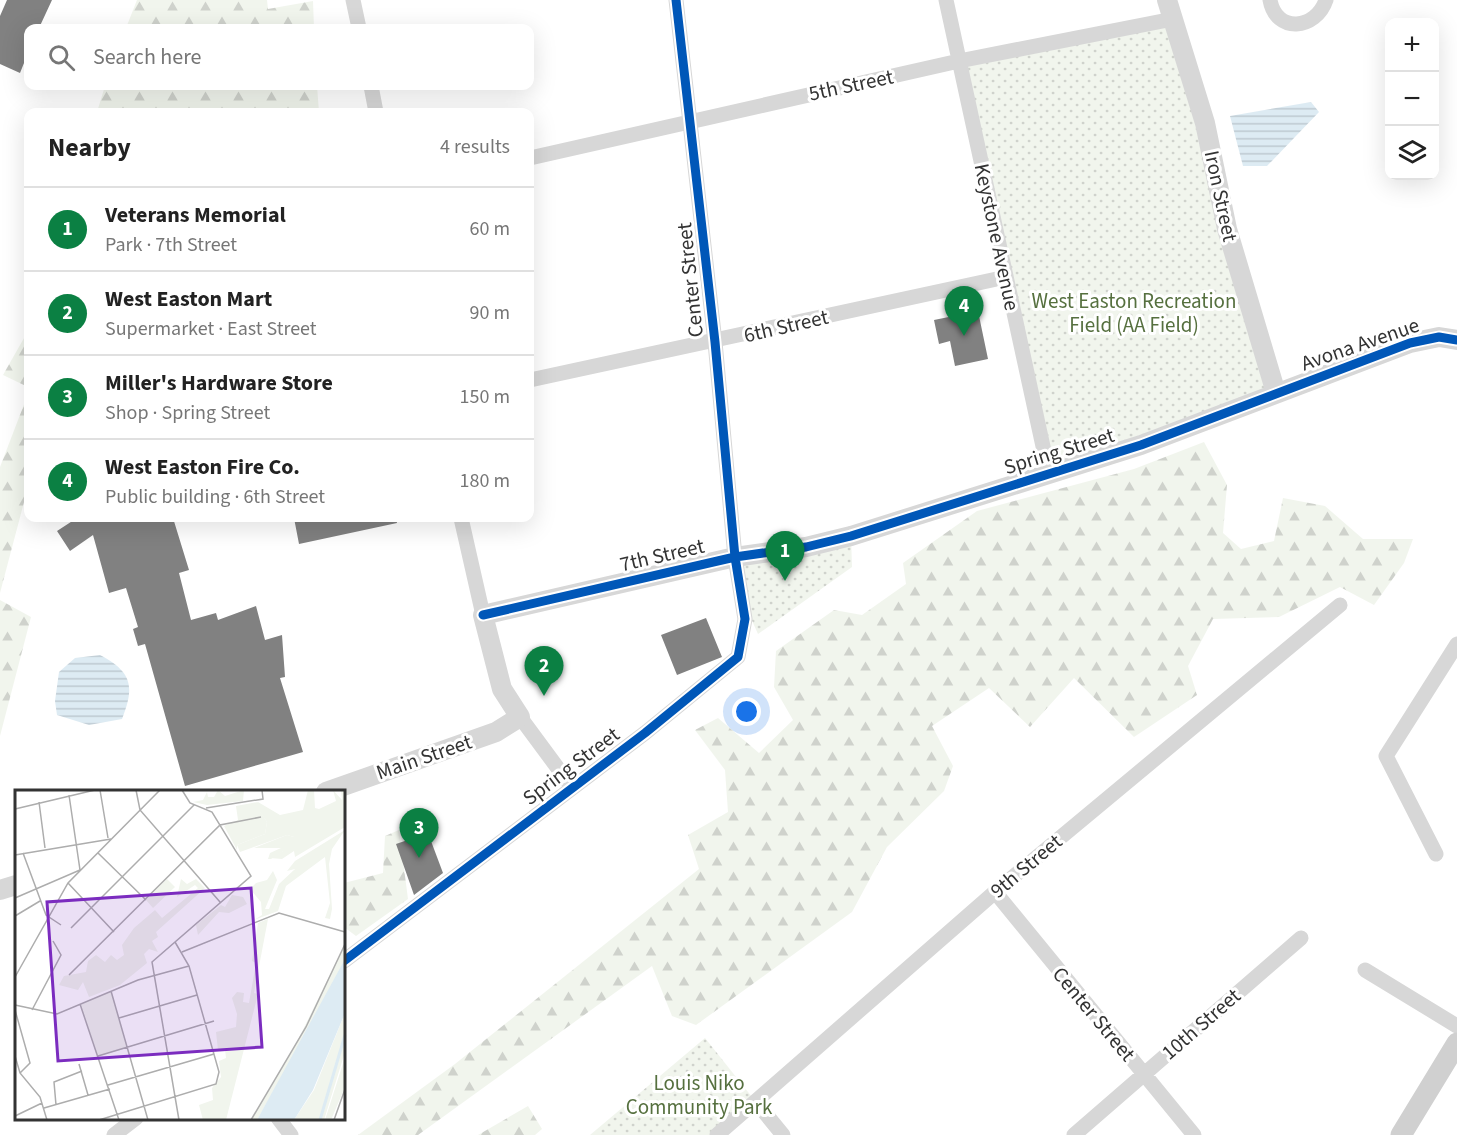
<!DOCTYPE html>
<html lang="en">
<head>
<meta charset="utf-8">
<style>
  :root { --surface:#fff; --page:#f6f6f6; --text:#222; --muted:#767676; --line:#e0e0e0; --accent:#0b8043 }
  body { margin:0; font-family:"Source Sans 3",sans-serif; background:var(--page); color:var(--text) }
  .controls { position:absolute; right:18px; top:18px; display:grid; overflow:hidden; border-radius:12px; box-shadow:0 6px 24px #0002 }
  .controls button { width:54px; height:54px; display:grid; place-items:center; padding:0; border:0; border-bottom:2px solid var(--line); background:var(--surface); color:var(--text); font:30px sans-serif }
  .you { position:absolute; left:747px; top:712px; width:21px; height:21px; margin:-15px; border:4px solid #fff; border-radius:50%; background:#1a73e8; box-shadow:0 0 0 9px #1a73e833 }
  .badge { display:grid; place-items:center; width:39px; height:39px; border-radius:50%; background:var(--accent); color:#fff; font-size:20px; font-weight:700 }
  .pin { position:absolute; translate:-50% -50px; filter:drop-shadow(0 2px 3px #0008) }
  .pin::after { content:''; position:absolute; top:32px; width:21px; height:18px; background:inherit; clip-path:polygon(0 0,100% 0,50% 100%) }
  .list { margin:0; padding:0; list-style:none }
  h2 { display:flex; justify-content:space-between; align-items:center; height:78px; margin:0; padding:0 24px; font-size:26px }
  h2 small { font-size:20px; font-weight:400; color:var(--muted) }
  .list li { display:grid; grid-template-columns:39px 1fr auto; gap:18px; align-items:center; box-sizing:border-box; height:84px; padding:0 24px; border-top:2px solid var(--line) }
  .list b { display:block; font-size:22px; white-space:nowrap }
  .list p { margin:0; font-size:20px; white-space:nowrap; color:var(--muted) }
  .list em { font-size:20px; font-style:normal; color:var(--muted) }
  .icon { flex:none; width:33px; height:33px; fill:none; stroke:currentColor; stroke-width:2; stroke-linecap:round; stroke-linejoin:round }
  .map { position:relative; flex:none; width:1457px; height:1135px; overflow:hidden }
  .search { position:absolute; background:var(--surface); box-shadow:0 6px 24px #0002; left:24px; top:24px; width:510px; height:66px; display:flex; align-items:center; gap:15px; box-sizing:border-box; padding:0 21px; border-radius:12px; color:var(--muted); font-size:22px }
  .panel { position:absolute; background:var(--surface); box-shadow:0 6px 24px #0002; left:24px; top:108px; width:510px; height:414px; border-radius:12px }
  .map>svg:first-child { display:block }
</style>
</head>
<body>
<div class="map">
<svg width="1457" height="1135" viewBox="0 0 1457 1135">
  <defs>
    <pattern id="forest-firs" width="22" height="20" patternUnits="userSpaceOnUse" patternTransform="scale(1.5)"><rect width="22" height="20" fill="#f1f5ed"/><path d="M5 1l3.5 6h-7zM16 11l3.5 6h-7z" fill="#cfd2cc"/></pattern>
    <pattern id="park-dots" width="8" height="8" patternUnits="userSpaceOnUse" patternTransform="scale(1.5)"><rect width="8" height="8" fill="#f1f5ed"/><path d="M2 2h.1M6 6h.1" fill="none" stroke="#cfd2cc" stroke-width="1.8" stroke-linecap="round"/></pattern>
    <pattern id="water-rules" width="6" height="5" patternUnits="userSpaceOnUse" patternTransform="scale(1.5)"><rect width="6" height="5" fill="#ddebf3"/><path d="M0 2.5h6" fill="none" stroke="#becad1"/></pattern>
  </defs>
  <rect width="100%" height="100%" fill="#fff"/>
  <!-- forest -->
  <path fill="url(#forest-firs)" d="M137,0H267L268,9L313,1L314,28H126Z
    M105,86H317L319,112H97Z
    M28,331V387L3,375Z
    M28,394V487L0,593V467Z
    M1204,442L1227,485L1223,533L1241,549L1274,541L1283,498L1325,506L1363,539H1413L1404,563L1374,605L1340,587L1279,617L1213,619L1188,666L1197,695L1134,737L1074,678L1030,727L989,688L932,726L953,766L944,791L887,847L852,912L696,1025L672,1016L652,966L418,1135H358L455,1064L699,869L688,835L728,812L725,770L695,730L718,718L759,753L793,720L774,687L776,651L834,610L862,615L906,584L903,563L977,511L1134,469Z
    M0,600L31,617L0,736Z
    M399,830L408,899L356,936L344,927V883L383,873L385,836Z
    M528,1106L542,1129L535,1135H478Z"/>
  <!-- park -->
  <path fill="url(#park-dots)" d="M1173,19L1276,393L1049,474L959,61Z
    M851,536L852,567L758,634L741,596L735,557Z
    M705,1038L756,1102L717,1135H590Z"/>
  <!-- water -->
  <path fill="url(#water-rules)" d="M1311,102L1319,112L1267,166H1243L1230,116Z
    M100,655C132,672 135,686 122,719L89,725L57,715L55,701L59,672L75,658Z"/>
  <!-- building -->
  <path fill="#818181" d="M7,0H52L39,28H28V53L20,73L0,64V16Z
    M978,311L988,359L955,366L950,341L939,344L934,320Z
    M77,518H173L189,570L179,573L191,620L216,613L218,620L256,606L265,640L282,635L285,677L280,678L303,752L185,786L145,644L138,646L133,629L138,627L126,588L109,593L93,535L70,551L57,531Z
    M294,518H396L397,523L299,544Z
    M706,618L722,657L677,675L661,635Z
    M428,833L443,873L414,895L396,844Z"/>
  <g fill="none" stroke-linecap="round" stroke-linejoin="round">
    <!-- minor -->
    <path stroke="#d7d7d7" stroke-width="15" d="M353,0L359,28
      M946,0L1049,474
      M1270,0C1276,34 1316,30 1326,0
      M371,86L376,112
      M530,158L959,61L1173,19
      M530,380L1006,277
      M461,518L483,615
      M520,717L571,786
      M1436,854L1386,756L1457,644
      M995,892L1194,1135
      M344,961L645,733L738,657L745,619L735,557L715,342L676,0
      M1365,970L1457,1026
      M756,1102L783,1135
      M278,1118L291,1135
      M114,1135L136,1118
      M717,1135L995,892L1340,605
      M1074,1135L1301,938"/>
    <!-- tertiary -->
    <path stroke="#d7d7d7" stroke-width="20" d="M1167,0L1205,123L1227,229L1276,393
      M326,792L496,732L520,717L502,689L483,615L735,557L806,547L851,536L1141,445L1410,343L1439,337L1457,340
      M0,890L16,885"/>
    <!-- secondary -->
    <path stroke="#d0d0d0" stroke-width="21" d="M1401,1135L1457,1043"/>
    <!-- cycleway casing -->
    <g stroke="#fff" stroke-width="13">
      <path id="cycleway" d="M483,615L735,557L806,547L851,536L1141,445L1410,343L1439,337L1457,340
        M344,961L645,733L738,657L745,619L735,557L715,342L676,0"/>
    </g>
    <!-- cycleway -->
    <use href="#cycleway" stroke="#0057b8" stroke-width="9"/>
  </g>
  <g text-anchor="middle" stroke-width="6" stroke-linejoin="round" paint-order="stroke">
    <!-- street labels -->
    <g font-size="21" fill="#333" stroke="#fff">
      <text transform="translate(851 85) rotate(-12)" y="7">5th Street</text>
      <text transform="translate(1221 196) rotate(78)" y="7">Iron Street</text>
      <text transform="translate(997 237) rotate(78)" y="7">Keystone Avenue</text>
      <text transform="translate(690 280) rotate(-96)" y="7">Center Street</text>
      <text transform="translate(786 326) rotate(-13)" y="7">6th Street</text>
      <text transform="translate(1360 344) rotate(-19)" y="7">Avona Avenue</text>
      <text transform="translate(1059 451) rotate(-17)" y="7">Spring Street</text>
      <text transform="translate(662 555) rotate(-13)" y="7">7th Street</text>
      <text transform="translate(424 757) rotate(-19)" y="7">Main Street</text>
      <text transform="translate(571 766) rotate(-37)" y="7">Spring Street</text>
      <text transform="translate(1026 866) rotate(-40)" y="7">9th Street</text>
      <text transform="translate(1094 1014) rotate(50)" y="7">Center Street</text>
      <text transform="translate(1201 1024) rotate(-41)" y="7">10th Street</text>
    </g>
    <!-- park labels -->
    <g font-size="21" fill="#56703f" stroke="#fff">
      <text x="1134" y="308">West Easton Recreation<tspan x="1134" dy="24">Field (AA Field)</tspan></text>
      <text x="699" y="1090">Louis Niko<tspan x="699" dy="24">Community Park</tspan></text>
    </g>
  </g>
  <!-- overview -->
  <g transform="translate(15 790)">
    <rect width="330" height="330" fill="#fff"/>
    <path d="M243,12L241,15L252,32L250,44L222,55V60L209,36L223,30L221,16ZM272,45L279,47V54L256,69H253L255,63L266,58H239Z" fill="#f1f5ed"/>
    <path d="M203,0L210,6L229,0L228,11L192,15L178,12L188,10L192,2L193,7H199ZM293,0H299L300,18L304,19L321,11L318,0L327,10L326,0H330V37L280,67L279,61L267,69L255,68L268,61L271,55L279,53V47L272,45L225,62L222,55L250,44L252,32L240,15L243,12L265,25L288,20ZM330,40L317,59L314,74L317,119L315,129L310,128L315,113L310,67L271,96L263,121L239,130L247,125L246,112L235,99L241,93L252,90L258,81L262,90L250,119H254L264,94L280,79L272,81L280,71ZM166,89L172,94L181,89L190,98L141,142L143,147L137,151L143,162L134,159L129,164L132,173L105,195L74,207L68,192L63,200L44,195L49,186L71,182L73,171L81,165L90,172L96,165L102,170L109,165L107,155L119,138L140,120L147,128L183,98L180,95L162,107ZM217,105L228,107L232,114L214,123L204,122L183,145L181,135L206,115L210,117ZM253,129L239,203L243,204L211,330H188L184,315L198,310L197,298L206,287L204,271L211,268L210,259L203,260L201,242L221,237L222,224L217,208L222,202L229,203L228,212L234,213L241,173L237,171L243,133ZM330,267V297L316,330H310Z" fill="#f1f5ed"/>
    <path d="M152,89L160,97L138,118L131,110ZM330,154V169L310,211L242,330H236L279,258ZM96,201L112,258L83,266L65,214ZM330,223V262L309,330H279L299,300Z" fill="#f1f5ed"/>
    <path d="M330,169V223L298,300L279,330H242Z" fill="#ddebf3"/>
    <path fill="none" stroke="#ddebf3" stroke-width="3" d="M305,330L330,245"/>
    <path fill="none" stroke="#adadad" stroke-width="1.5" d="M85,0L93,48M121,0L125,20L205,112M24,12L30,58M191,18L248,9L247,0M0,19L80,0M8,63L31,125L46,135M83,63L131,110M0,65L96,49M53,93L99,142M0,108L65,80L54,5M0,126L25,111M56,138L179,15M167,162L264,123L330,142M54,185L205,35L246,27M0,187L53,93L145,0M96,201L133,330M65,214L104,330M0,215L42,224L123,190L174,176M0,220L15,273L5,283M17,220L46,165L38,151M104,228L182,205M0,266L5,283L25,307L32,330M83,266L199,231M64,274L73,305M93,295L199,264M41,315L39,292L67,281M29,318L95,299M0,326L27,313M84,330L201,294L204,282L174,176L160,152M164,330L137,172L236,86L197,22L175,13L167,0M236,330L291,237L330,154M319,330L330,299"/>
    <path fill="#7b2cbf" fill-opacity="0.15" stroke="#7b2cbf" stroke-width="3" d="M236,98L247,257L43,271L32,112Z"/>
    <rect width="330" height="330" fill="none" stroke="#333" stroke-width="3"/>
  </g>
</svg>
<div class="controls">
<button>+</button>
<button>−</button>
<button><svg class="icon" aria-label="layers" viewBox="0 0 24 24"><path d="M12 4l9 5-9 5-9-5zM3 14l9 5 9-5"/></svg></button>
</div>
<div class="you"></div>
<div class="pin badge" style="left:785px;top:581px">1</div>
<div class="pin badge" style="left:544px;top:696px">2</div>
<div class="pin badge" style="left:419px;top:858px">3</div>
<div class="pin badge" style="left:964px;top:336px">4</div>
<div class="search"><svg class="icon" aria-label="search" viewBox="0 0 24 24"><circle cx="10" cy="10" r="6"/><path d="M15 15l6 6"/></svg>Search here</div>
<section class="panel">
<h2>Nearby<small>4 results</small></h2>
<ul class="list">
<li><span class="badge">1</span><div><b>Veterans Memorial</b><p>Park · 7th Street</p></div><em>60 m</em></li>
<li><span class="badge">2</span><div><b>West Easton Mart</b><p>Supermarket · East Street</p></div><em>90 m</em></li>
<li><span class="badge">3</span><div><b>Miller's Hardware Store</b><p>Shop · Spring Street</p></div><em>150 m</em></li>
<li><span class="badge">4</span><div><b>West Easton Fire Co.</b><p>Public building · 6th Street</p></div><em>180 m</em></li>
</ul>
</section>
</div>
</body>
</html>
